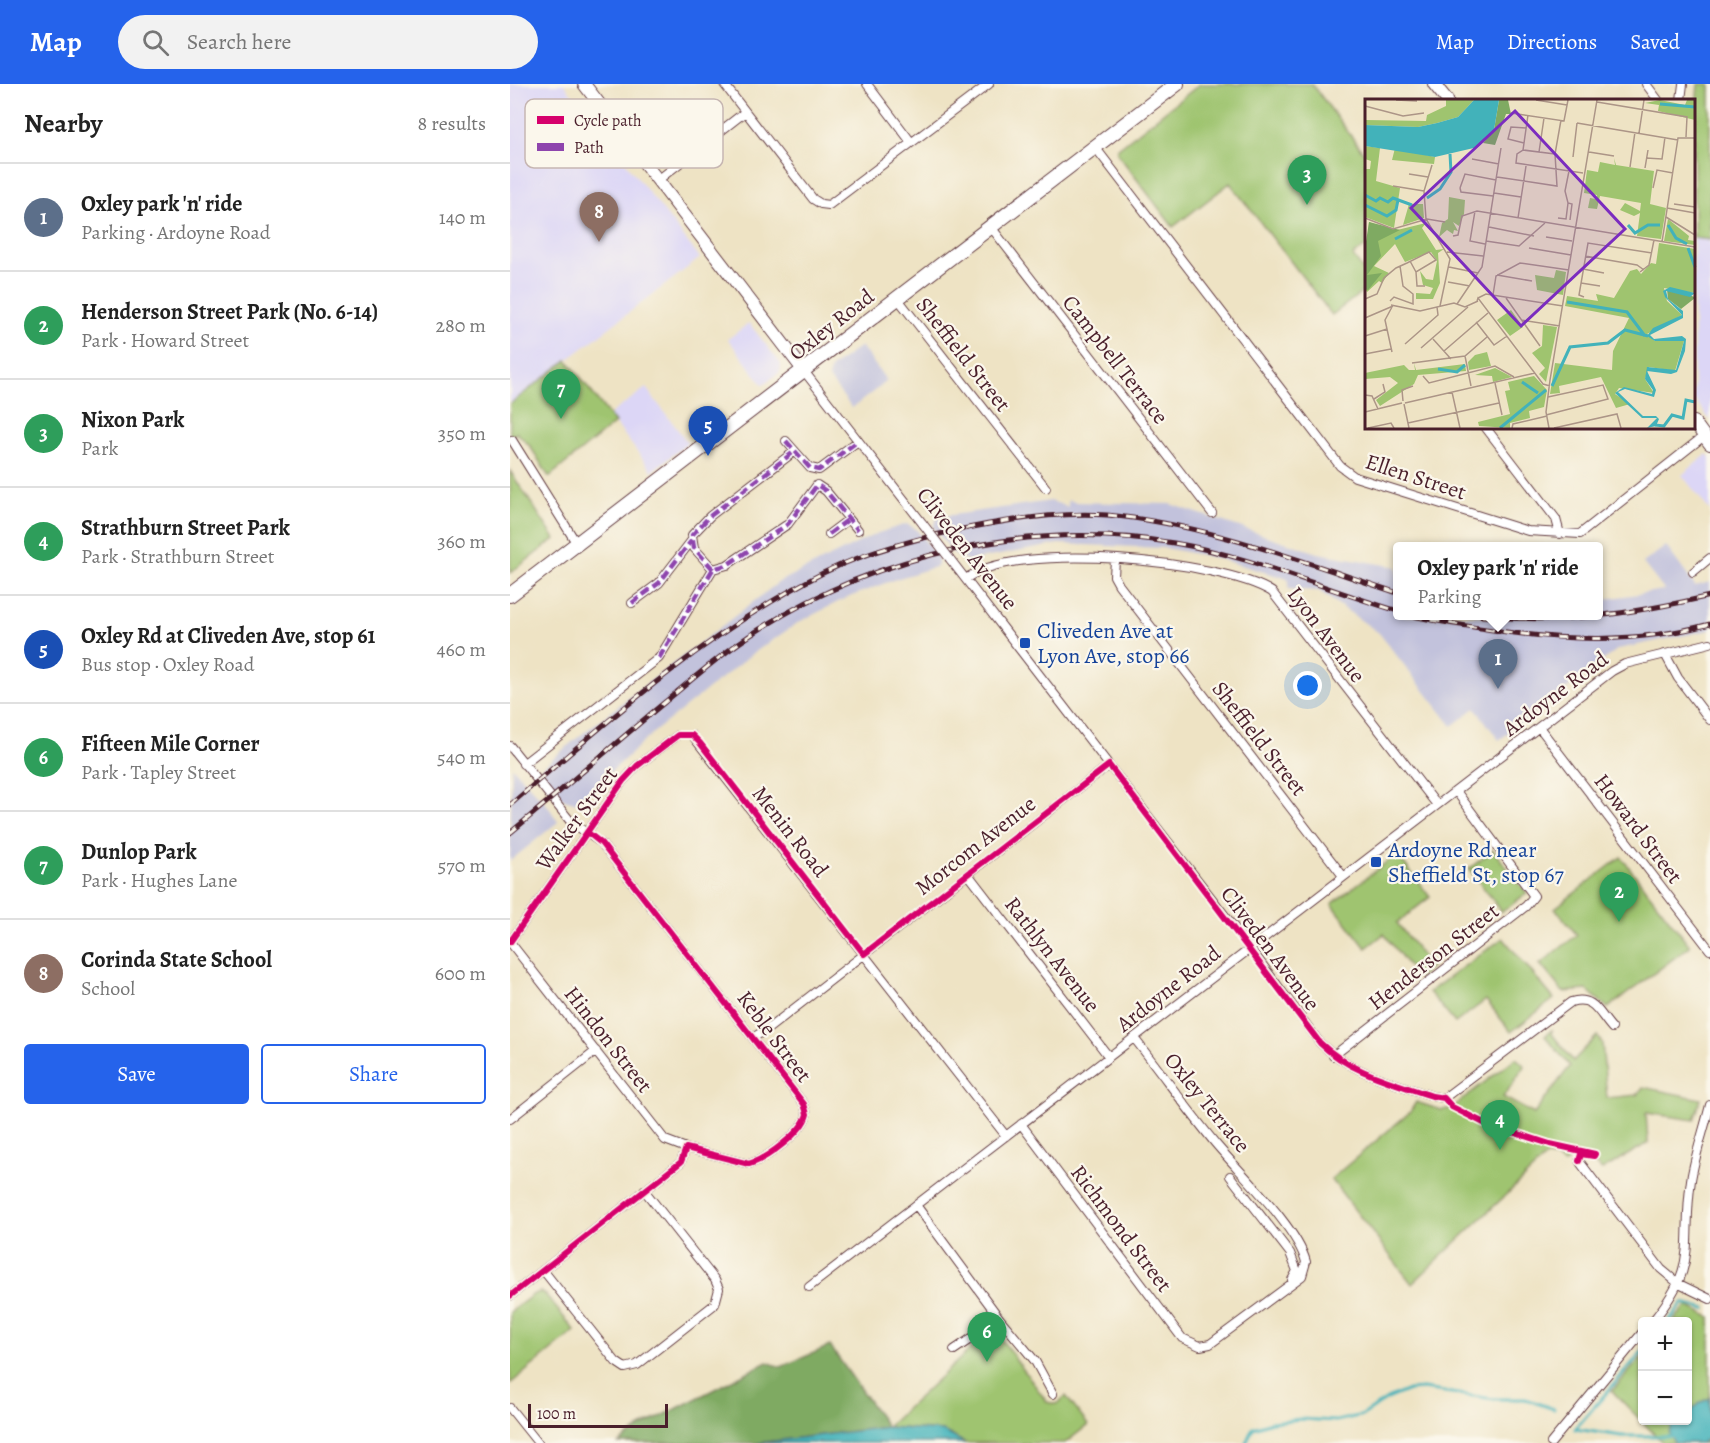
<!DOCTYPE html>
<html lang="en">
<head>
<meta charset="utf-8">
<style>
  :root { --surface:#fff; --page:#f2f2f2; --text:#222; --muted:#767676; --line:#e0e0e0; --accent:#2563eb }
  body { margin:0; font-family:Alegreya,serif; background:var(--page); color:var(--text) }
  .controls { position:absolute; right:18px; bottom:18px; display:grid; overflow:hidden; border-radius:6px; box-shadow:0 2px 4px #0004 }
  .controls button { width:54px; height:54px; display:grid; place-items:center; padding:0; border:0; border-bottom:2px solid var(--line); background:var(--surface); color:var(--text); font:30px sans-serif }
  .scale { position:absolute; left:18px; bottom:15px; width:140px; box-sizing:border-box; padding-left:6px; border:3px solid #4a1f2b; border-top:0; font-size:16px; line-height:21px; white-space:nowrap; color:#4a1f2b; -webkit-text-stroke:4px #fbf7ec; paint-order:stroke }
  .you { position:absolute; left:798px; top:602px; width:21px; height:21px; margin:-15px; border:4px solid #fff; border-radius:50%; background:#1a73e8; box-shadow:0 0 0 9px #1a73e833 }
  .badge { display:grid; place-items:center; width:39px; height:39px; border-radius:50%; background:var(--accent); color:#fff; font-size:20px; font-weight:700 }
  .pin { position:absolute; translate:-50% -50px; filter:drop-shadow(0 2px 3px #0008) }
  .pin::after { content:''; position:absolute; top:32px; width:21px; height:18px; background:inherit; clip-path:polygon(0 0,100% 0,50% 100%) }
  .popup { position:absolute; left:883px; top:458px; width:210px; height:78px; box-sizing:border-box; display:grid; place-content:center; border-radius:6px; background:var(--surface); filter:drop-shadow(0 2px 4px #0005); font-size:20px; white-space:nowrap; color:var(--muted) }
  .popup b { font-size:22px; color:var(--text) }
  .popup::after { content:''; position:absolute; left:50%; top:100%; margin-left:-12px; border:12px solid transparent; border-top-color:var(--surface) }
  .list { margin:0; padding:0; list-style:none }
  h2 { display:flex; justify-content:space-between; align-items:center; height:78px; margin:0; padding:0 24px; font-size:26px }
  h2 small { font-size:20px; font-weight:400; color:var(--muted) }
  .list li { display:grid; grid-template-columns:39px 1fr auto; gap:18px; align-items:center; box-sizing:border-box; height:108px; padding:0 24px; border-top:2px solid var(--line) }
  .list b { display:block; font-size:22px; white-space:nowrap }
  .list p { margin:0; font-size:20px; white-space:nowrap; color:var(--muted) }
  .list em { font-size:20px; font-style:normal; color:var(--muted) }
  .actions { display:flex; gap:12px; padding:18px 24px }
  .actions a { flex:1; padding:14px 0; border:2px solid var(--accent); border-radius:6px; text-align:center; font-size:21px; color:var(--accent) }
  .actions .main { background:var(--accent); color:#fff }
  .icon { flex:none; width:33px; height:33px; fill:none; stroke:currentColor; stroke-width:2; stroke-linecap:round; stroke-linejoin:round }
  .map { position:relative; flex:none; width:1200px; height:1359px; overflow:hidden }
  header { display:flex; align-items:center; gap:36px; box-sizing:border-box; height:84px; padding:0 30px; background:var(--accent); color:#fff }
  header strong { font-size:28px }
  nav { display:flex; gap:33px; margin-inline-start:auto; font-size:21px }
  .search { width:420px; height:54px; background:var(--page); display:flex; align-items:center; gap:15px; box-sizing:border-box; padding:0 21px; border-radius:33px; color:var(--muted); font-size:22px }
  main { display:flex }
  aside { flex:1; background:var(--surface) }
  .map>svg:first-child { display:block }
</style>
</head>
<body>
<header>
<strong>Map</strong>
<div class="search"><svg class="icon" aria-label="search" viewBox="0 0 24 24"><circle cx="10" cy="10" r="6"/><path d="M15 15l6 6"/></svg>Search here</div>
<nav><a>Map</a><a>Directions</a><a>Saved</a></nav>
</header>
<main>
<aside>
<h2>Nearby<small>8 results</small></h2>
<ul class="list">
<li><span class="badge" style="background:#5c6f8a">1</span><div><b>Oxley park 'n' ride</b><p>Parking · Ardoyne Road</p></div><em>140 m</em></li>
<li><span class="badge" style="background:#2e9e5b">2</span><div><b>Henderson Street Park (No. 6-14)</b><p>Park · Howard Street</p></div><em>280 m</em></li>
<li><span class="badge" style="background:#2e9e5b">3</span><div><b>Nixon Park</b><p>Park</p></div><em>350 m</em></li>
<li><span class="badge" style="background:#2e9e5b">4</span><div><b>Strathburn Street Park</b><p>Park · Strathburn Street</p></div><em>360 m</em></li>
<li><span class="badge" style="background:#1a4fb4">5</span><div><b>Oxley Rd at Cliveden Ave, stop 61</b><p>Bus stop · Oxley Road</p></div><em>460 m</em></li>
<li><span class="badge" style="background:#2e9e5b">6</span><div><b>Fifteen Mile Corner</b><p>Park · Tapley Street</p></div><em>540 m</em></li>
<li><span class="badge" style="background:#2e9e5b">7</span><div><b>Dunlop Park</b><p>Park · Hughes Lane</p></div><em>570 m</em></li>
<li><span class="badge" style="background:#8d6e63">8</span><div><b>Corinda State School</b><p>School</p></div><em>600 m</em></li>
</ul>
<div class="actions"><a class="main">Save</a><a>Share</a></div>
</aside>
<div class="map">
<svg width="1200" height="1359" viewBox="0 0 1200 1359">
  <rect width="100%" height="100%" fill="#fbf7ec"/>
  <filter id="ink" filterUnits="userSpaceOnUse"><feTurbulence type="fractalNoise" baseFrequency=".0167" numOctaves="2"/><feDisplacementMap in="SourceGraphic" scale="12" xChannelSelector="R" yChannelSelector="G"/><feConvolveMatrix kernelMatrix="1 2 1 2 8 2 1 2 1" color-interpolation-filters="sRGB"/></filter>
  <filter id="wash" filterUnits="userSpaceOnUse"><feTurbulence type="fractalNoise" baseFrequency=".008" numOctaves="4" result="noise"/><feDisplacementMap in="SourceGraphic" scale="24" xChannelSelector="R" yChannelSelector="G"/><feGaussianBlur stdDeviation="1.35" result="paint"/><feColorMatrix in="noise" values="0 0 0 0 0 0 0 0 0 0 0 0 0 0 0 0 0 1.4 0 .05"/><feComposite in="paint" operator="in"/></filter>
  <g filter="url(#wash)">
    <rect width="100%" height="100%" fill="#eee3c4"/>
    <!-- built -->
    <path fill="#dcd6f6" d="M0,0H54L190,174L0,320Z
      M1184,154L1200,156V336L1184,315Z
      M239,239L271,280L270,288L253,301L218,255Z
      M136,304L178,359L142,387L99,331Z
      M1197,370L1200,374V427L1172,391Z"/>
    <!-- industrial -->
    <path fill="#c2c2dc" d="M351,262L377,297L342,324L318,293L321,284Z
      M558,416L565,418L660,420L808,469L887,483L888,532H1088L1089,516L1154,506L1133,479L1156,462L1185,502L1200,498V546L1108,565L989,656L965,624L942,642L869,549L809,507L778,505L779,495L702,473L655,464L548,460L458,477L445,471L423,443L428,433L541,417L558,423Z
      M397,440L406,445L428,473V482L386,495L334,515L289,538L242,570L144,648L67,719L51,714L30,689V685L72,650L269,498L368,449Z
      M2,683L38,722L48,738L0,777Z"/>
    <!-- green -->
    <path fill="#9fc46f" stroke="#74724d" stroke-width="1.5" d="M690,0H802L856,72V162L843,172L856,190V205L822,231L720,99L663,143L607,69V65Z
      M1188,0H1200V156L1184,154V46Z
      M57,276L105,339L39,393L20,362L7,349L0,352V320Z
      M0,387L45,455L0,489Z
      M983,766L1017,809L992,828L959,785Z
      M887,770L920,813L887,839L921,883L908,894L874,850L856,864L822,820Z
      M1111,773L1180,862L1098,924L1077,906L1053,908L1030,880L1067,851L1045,824Z
      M993,854L1044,915L1001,948L976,916L945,939L919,908Z
      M1042,946V950L1063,977L1087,952L1092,959L1097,1014L1127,1011L1133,1003L1191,1015L1184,1036L1136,1029L1138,1059L1092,1086L1081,1077L1061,1074L1054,1080L1045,1074L1036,1073L902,1200L821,1095L900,1028L906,1018L931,1026L940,1025L1006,974L1015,982L993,1013L1024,1030L1060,982L1035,952Z
      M30,1208L35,1210L65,1247L0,1300V1228L24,1210Z
      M1177,1222L1200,1233V1359H1153L1102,1307L1132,1273V1336H1178V1238L1163,1237Z
      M483,1244L537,1318L546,1320L556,1312L578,1341L555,1359H455L433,1347L377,1343Z"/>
    <!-- forest -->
    <path fill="#7faa62" stroke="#646446" stroke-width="1.5" d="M320,1262L377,1343L248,1359H109L131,1343L257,1278L271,1283Z"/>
    <!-- water -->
    <path fill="#42b2ba" stroke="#466872" stroke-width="1.5" d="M1200,1314V1354L1191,1359H1164L1159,1349L1161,1341L1167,1337L1178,1336V1330L1191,1318Z
      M377,1343L433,1347L455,1359H248Z"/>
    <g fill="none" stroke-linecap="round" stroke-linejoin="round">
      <!-- stream -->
      <path stroke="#42b2ba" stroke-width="3" d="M1158,1238L1173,1219L1195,1225
        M1132,1268L1065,1345L1112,1352H1163
        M736,1359L743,1344L761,1338L791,1335L826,1337L853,1331L877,1315L899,1306L913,1305L984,1315H1015L1044,1325"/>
    </g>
  </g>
  <g filter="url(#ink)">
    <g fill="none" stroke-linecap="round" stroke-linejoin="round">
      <!-- street casing -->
      <g stroke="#633c42" stroke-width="10">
        <path id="street" d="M214,0L303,115L311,120L319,121L479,0
          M357,0L401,58
          M1136,0L1148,16
          M1171,16L1173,0
          M585,63L830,382L845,393L1018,447L1070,450L1194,352
          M148,96L235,28
          M481,143L702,429
          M388,215L536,404
          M294,287L413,440
          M976,344L1046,435L1050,450
          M2,356L67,460
          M276,357L300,384L309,386L348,357
          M319,450L339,435
          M440,475L737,860L810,959C841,989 882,998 922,1012L934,1014L1061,918C1084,911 1089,930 1102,944
          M605,476L604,492L609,501L833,792
          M203,485L184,464L182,451L200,432L285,367
          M1183,488L1200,474
          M456,495C503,456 712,476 762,508L927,721
          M122,519L149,499L182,456
          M1155,570L1168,594L1200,636
          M1029,643L1200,866
          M0,662L61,738L91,759L294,1020L297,1030C293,1048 256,1075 239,1080L176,1064L171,1078L0,1212
          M13,680L149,574L203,485L217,481L278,440L307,401L316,407L348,446
          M458,790L599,973
          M0,858L113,697L127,682L168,651H182L496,1052
          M0,858L155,1056L176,1064
          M244,953L259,944L599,681
          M823,972L1016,822L1024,812L946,707
          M0,1035L86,967
          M511,1040L672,1254L690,1262L700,1260L792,1192L796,1178C787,1143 730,1089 705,1059C677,1025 651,988 624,954
          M1069,1077L1151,1185L1169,1200L1200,1215
          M720,1092L780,1169L787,1187L782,1196
          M406,1121L490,1235L525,1277L543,1310
          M33,1186L106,1278L115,1284L127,1281L205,1220L209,1205L205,1196L134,1106
          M299,1203L1102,587L1115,580L1200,559
          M1142,1238C1191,1178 1171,1164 1181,1096C1185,1071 1194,1046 1200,1021
          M444,1266L490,1235
          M0,1324L28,1359
          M1041,1359L1132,1249"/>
      </g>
      <!-- secondary casing -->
      <g stroke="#633c42" stroke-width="14">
        <path id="secondary" d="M74,0L294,287
          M924,0L937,16
          M1184,338L1200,360"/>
      </g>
      <!-- primary casing -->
      <g stroke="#633c42" stroke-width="16">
        <path id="primary" d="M0,511L667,0"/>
      </g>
      <!-- street -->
      <use href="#street" stroke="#fff" stroke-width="8"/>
      <!-- secondary -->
      <use href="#secondary" stroke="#fff" stroke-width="12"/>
      <!-- primary -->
      <use href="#primary" stroke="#fff" stroke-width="14"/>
      <!-- rail casing -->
      <g stroke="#4a1f2b" stroke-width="5">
        <path id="rail" d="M904,532C928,538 952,541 976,545C1052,557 1126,560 1200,540
          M972,532C1053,540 1121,530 1200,512
          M0,721C97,637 198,547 313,489C364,464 423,450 479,440C518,433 557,428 597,431C697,440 793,478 888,509
          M0,749C52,706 103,661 155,618C186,592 216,566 250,545C371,468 522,436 664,459C741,472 813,505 888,527"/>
      </g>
      <!-- rail -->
      <use href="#rail" stroke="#fbf7ec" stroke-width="3" stroke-dasharray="9" stroke-linecap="butt"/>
      <!-- street-bridge casing -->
      <g stroke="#633c42" stroke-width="10" stroke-linecap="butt">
        <path id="street-bridge" d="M413,440L440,475"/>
      </g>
      <!-- street-bridge -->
      <use href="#street-bridge" stroke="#fff" stroke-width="8"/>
      <!-- quiet -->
      <path stroke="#8e44ad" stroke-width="4.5" stroke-dasharray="9 4.5" stroke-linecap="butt" d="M276,357L300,384L309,386L348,357
        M319,450L339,435
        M203,485L184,464L182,451L200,432L285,367
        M122,519L149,499L182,456
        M149,574L203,485L217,481L278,440L307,401L316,407L348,446"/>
      <!-- cycleway casing -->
      <g stroke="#fbf7ec" stroke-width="10">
        <path id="cycleway" d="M0,858L113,697L127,682L168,651H182L190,659L354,870L599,681L810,959C841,989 882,998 922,1012L934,1014L942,1023L974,1039L1040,1060L1085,1070L1084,1072L1071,1070L1069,1077
          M0,1212L171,1078L176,1064L239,1080C256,1075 293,1048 297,1030L294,1020L91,759L77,748"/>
      </g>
      <!-- cycleway -->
      <use href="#cycleway" stroke="#d6006c" stroke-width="6"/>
    </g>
  </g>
  <!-- markers -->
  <g fill="#1a4fb4" stroke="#fbf7ec" stroke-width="2">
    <rect x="509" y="553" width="12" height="12" rx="3"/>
    <rect x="860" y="772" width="12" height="12" rx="3"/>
  </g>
  <g text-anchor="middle" stroke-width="4.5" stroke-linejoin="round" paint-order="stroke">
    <!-- street labels -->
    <g font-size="22" fill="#4a1f2b" stroke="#fbf7ec">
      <text transform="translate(321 240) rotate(-38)" y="8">Oxley Road</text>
      <text transform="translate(454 270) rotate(52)" y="8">Sheffield Street</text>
      <text transform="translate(606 275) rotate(52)" y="8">Campbell Terrace</text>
      <text transform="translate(906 392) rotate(18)" y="8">Ellen Street</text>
      <text transform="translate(458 464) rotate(52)" y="8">Cliveden Avenue</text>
      <text transform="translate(817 550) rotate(53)" y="8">Lyon Avenue</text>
      <text transform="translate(1045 609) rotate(-37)" y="8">Ardoyne Road</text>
      <text transform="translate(750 654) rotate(52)" y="8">Sheffield Street</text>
      <text transform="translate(66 734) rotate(-54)" y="8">Walker Street</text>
      <text transform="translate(1129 744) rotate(53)" y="8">Howard Street</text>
      <text transform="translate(281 747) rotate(52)" y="8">Menin Road</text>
      <text transform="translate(465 761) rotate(-38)" y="8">Morcom Avenue</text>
      <text transform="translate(761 864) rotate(53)" y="8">Cliveden Avenue</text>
      <text transform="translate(543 870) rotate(52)" y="8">Rathlyn Avenue</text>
      <text transform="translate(923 872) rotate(-38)" y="8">Henderson Street</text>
      <text transform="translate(658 904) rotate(-38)" y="8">Ardoyne Road</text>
      <text transform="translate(265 952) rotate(53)" y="8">Keble Street</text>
      <text transform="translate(99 955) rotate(52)" y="8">Hindon Street</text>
      <text transform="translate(698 1018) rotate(51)" y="8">Oxley Terrace</text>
      <text transform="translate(612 1144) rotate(53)" y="8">Richmond Street</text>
    </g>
    <!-- transit labels -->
    <g font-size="22" fill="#164399" stroke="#fbf7ec" text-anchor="start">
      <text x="527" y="554">Cliveden Ave at<tspan x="527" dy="25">Lyon Ave, stop 66</tspan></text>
      <text x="878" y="773">Ardoyne Rd near<tspan x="878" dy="25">Sheffield St, stop 67</tspan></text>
    </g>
  </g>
  <!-- overview -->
  <g transform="translate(855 15)">
    <rect width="330" height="330" fill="#eee3c4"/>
    <path d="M81,1H109L93,18L72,24L53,28L0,26V21L61,22L62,16L81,7ZM295,1L320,6L322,1H330V21L293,12L294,6L280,4ZM0,47L15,49L11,82L35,89L29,129L0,118V70H5L6,62L0,60ZM30,49L70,58L69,65L27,61ZM249,59L251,66L289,72L285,105L301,109L296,140L272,137L275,114L269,117L255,111L260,104L275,112L276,104L235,97L232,110L223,109L225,99L231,100L232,96L219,94L222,71L233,73L235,63L250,66ZM84,98L100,101L99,115L94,127L88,123L93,132L89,131L88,135L82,131L74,138L77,124L83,120ZM44,105H58L59,119L38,126ZM303,120L324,137L323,141L330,142V146L299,142ZM4,123L28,132L61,124L57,129L71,151L79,150L73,154L75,184L68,200H51V194L65,195L68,189L58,186L55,172L61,180L68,181L72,162L66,153L40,163L30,145L9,167L24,174L17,184L14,182L2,193L0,190ZM294,144L330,150V194L299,189L302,202L317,216L282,235L290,242H319L310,272L284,268L280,280L289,294L254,289L250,295L265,305L251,309L236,278L194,287L195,294L185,295L190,264L247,271L248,252L264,219L200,207L202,197L233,202L231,195L249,199L265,172L272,170L276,175L286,164L291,165ZM191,171L201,173L198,196L172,191L170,176L189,179ZM146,211L158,228L145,237L132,221ZM178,226L192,228L181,283L174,275L180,269L167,254L177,247ZM122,253L126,267L104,271L103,263L110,256ZM49,264L51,271L100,265L101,272L53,276L49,285L15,307L11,301L33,284L25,278L0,280V274L39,266L44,271H50ZM130,269L147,278L128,283L127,277L110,276ZM169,277L182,291L179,308L164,312L165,319L145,324V329L114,327L113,323L145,315L140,292L145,291L143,283Z" fill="#9fc46f"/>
    <path d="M134,1H143L146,15H141L130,46L118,44L129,31ZM4,123L35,131L13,142L16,157L2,176L17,174L3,191L0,190V149ZM302,190L330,198V199L316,210L303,200Z" fill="#7faa62"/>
    <path d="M109,1H134L129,31L113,48L70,58L0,47V26L53,28L72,24L93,18ZM305,188L330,194L325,198L301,192L303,200L318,212V219L285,236L289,240L317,237L321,240L320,252L312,273L306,275L282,272L291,291L289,298L260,290L253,293L278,317H291L294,320L291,327L282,329L292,319H277L250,294L259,288L287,295L288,291L280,280L282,268L311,271L319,242H290L282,237L288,229L317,216L300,198L298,192Z" fill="#42b2ba"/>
    <path fill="none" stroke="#42b2ba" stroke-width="3" d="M295,5L330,8M0,96L11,102L15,99L23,103L28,99L47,106M62,99L75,90L86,73L85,55M0,106L22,117L31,111L33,101M263,126L270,134L283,126H295M303,126L311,139L322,145M30,140L47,131M323,149L330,168M202,203L262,213L280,237M73,270L92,273L100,266M157,283L173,294M187,287L205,248L243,244L260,231L283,237M290,326L299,327L307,316L318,319L321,301L330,303M135,329L181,291"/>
    <path fill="none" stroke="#ac9587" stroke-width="1.5" d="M31,1L52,2M171,1L202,6M232,3L322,18L321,38M0,7L38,17L59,14M146,14L199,22L203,1M163,16L158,51L152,55L151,64L218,74M212,24L313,41M274,34L279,1M159,44L143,40L146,28L161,29M158,51L190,55M174,53L179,19M224,53L249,57M208,58L212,24M281,59L297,60L300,38M107,60L134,65M67,66L59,92L61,120L85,160L75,207M265,68L270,33M280,69L283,51M204,72L200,92L203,104L207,105L205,121M44,75L63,78M132,78L192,87L190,55L196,21M28,87L59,92M95,89L100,75L131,81M95,89L96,93L128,97M288,89L292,71L308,74M129,94L156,98M309,105L330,108M302,109L330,114M110,112L105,142L120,145M301,118L330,136M0,119L28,130L62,120L80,123M153,119L161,67M193,119L201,120L203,104M124,128L169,137M88,137L93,136L97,117L112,112L330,148M181,138L207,142M121,142L154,147L180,124M297,143L313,39H330M164,149L206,156M82,153L118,157M220,157L272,166L279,171M84,168L113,174M218,170L239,174M51,173L52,187H60M275,173L284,166L289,141M132,176L167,182M83,183L105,187M216,184L235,187M128,196L131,177L155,164L204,171M219,198L214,196L223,144L287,154M113,199L121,195L198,207M141,199L175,247M0,200L12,195L19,179L31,169L42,164L64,153L71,161L51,173L45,162M25,202L29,198L48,205V195L38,187L35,167M112,202L113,199L178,285L185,287M92,205L117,168L136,49M26,206L55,212L89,204L100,208L113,202M27,208L20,221L27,253M0,219L28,207M156,221L195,227M111,223L129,246L142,237M0,237L22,230M68,240L86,260M40,245L73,216L72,208M56,249L103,208M79,252L123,214M0,255L26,250M100,257L106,287M47,264L100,257L122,238M58,277L64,284L130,267L149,278M130,284L137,316M87,293L95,329M0,296L7,297L13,310M9,300L20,293L18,285M38,302L37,291L48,287M40,304L170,274M39,305L44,329M0,313L37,304M181,316L243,300L238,286L183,298M43,324L134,304M3,329L26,324L29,329M147,329L148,325L182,317M184,329L181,313L185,281L232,1M189,329L252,315L256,329"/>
    <path fill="#7b2cbf" fill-opacity="0.15" stroke="#7b2cbf" stroke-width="3" d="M150,12L260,130L156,227L46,109Z"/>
    <rect width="330" height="330" fill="none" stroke="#4a1f2b" stroke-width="3"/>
  </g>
  <!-- legend -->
  <rect x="15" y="15" width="198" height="69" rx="9" fill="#fbf7ec" stroke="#c6b6b2" stroke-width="1.5"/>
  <rect x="27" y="32" width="27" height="8" fill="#d6006c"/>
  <rect x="27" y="59" width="27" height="8" fill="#8e44ad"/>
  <g font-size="16" fill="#4a1f2b">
    <text x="64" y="42">Cycle path</text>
    <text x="64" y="69">Path</text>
  </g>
</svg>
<div class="controls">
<button>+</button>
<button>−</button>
</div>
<div class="scale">100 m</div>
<div class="you"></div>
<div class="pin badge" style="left:988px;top:605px;background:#5c6f8a">1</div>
<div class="popup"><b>Oxley park 'n' ride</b>Parking</div>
<div class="pin badge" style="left:1109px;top:838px;background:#2e9e5b">2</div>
<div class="pin badge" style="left:797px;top:121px;background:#2e9e5b">3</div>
<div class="pin badge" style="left:990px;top:1066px;background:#2e9e5b">4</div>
<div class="pin badge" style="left:198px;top:372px;background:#1a4fb4">5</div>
<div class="pin badge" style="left:477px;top:1278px;background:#2e9e5b">6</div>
<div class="pin badge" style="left:51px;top:335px;background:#2e9e5b">7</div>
<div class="pin badge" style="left:89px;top:158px;background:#8d6e63">8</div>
</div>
</main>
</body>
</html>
